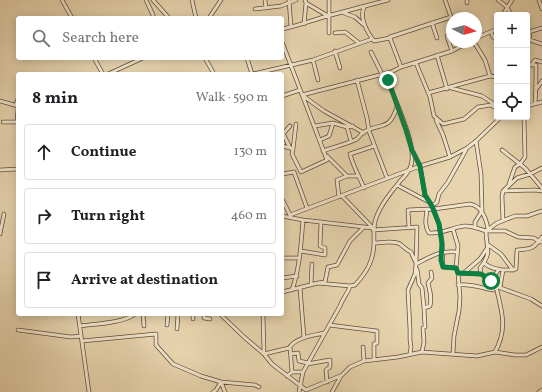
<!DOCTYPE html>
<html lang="en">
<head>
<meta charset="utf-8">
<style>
  :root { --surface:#fff; --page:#f6f6f6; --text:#202124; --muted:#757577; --line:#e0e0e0 }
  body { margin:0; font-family:Vollkorn,serif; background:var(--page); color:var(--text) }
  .controls { position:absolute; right:12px; top:12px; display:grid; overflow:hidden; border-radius:4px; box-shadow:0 2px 10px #0003 }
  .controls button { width:36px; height:36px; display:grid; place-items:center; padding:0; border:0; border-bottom:1px solid var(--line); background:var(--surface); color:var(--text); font:20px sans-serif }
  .compass { position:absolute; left:446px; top:12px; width:36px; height:36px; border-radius:50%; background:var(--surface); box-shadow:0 2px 10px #0003; rotate:96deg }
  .stop { position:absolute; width:12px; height:12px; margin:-9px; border:3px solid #0b8043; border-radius:50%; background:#fff }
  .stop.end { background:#0b8043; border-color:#fff; box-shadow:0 1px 4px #0008 }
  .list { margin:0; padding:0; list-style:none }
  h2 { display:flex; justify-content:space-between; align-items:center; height:52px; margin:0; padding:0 16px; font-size:17px }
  h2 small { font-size:13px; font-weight:400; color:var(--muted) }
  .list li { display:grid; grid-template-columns:26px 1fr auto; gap:12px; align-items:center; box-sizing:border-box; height:56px; margin:0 8px 8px; padding:0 8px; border:1px solid var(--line); border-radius:4px }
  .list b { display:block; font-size:15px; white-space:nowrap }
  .list em { font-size:13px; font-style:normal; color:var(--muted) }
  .icon { flex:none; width:22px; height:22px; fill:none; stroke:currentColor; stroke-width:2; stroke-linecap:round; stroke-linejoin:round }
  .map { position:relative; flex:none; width:542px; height:392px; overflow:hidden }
  .search { position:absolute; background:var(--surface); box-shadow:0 2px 10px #0003; left:16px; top:16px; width:268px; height:44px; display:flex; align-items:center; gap:10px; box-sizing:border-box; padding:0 14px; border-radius:4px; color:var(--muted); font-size:15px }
  .panel { position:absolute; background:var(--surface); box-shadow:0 2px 10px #0003; left:16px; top:72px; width:268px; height:244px; border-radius:4px }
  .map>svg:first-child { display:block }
</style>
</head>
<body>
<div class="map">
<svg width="542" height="392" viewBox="0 0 542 392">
  <rect width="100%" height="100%" fill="#e8d5af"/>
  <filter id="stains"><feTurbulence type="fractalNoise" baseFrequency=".005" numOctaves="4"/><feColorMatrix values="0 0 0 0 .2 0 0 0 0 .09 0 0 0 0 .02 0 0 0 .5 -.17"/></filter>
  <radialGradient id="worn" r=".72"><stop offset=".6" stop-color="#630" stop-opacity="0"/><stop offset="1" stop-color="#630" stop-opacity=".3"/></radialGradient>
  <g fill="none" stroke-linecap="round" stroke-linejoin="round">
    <!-- street casing -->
    <g stroke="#634e3b" stroke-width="4.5">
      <path id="street" d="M62,0L72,18
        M146,0L153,15V18
        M153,0L169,18
        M192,0L196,18
        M265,0L266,8
        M289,0L291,27
        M467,0V3
        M498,0L507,7L511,15
        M539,0L542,9
        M306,3L328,16
        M255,9L281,6L296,0
        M344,13L355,17L364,25
        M503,15C505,10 510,4 512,0
        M209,18L221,0
        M432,23L437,38
        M304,24L306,3L305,0
        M282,29C299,26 315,19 331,15C343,12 354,9 365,6
        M491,32L493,37L497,40
        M529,32L530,40L542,44
        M529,32L542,28
        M329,33V0
        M335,33L345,32L359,43
        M452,34L447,36L452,51
        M390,37L451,17L445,0
        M476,38L497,29
        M282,42L327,160L301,172L292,154L293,149L290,148L282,131
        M474,42L485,60L490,76
        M335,51L340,68
        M371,52L382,74
        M437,55L447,89
        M94,58L103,74
        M205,58L214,74
        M247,58L252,74
        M313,60L318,80
        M416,63L430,97L434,116L443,124L464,119L478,107L491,105L497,109
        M532,64L535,60L542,62
        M527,65H536C536,78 536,91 535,104
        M401,67L452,51L469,42
        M108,74L143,58
        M253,74L313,60L372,39
        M357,80L367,118L369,131L387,178
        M451,88L482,96L494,104
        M537,88L542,81
        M428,93L490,76L497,77
        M302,95L391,72
        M302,95L324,111L364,133
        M282,96L300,90
        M0,101L18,106
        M16,105L18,99
        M527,106L542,102
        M436,120L443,135L450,157
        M3,122H17L18,109
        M315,126L333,123L347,127L353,126
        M347,127L351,141
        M282,135L290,126
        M320,140L329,136L333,123
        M282,146L290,148
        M293,149L296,124
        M502,150L525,168L542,188
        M323,151C334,147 347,144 357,139C359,137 361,134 364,132C381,122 389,132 397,107
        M413,152L420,166L425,195L432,206L439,224L442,243L443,267L456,268L458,273L460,297L459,311L454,336L453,354
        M327,156L347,176
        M0,170L18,169
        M282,174L294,172L307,208
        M509,184L515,167L520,164L525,157L524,117
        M397,185L429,202
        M364,188C359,176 353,166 350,154L374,146
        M504,191L535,190L542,191
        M342,196L373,228
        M339,197L337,180L347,176H359
        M282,199L291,217
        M432,206L437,202L439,194L448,182L466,150
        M434,209L470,204C482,206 486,218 488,229
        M434,210L427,209C426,218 424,226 429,233C446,234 449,228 464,226C471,225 479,229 486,231L497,223L515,216H527L542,211
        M290,215L420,166L450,157L467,148L476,141L501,117
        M282,216L303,220L373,228
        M503,221L502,196L503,191L517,178L530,174L542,168
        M409,228L408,210L427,209
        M475,228V222L482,211L481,174L476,141
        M453,229L458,246L456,268
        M373,230L417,227L416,264L415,274L408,290L410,330V340L411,347L410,354
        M0,234L4,214
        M374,243C382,243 393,240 400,244C404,247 406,250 411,252L415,261
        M487,244L501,254L513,270
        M301,251L325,255V248L320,246L321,222
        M282,258H299
        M484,263C492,270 506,271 516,269L517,250C532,249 533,249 542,237
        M416,264C430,257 440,250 457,252
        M417,269L419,284L422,288L424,308L425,327L423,328L424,342L422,352
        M465,272L480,259L488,247
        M458,273L481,274L490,279L495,286L531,299L542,306
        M481,274L480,268C493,251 486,249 486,231H505L518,237L534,238L539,242H542
        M282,278L297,276
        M491,281L499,269
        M318,283L325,282L328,267L337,265L350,241L363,228
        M311,285L312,264
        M458,285C472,283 480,288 493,290L495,286
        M300,288L304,338
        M500,288L503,270
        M292,290C300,267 301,244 303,220
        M282,292L318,283L350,286
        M424,308L430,306C432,298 430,291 428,283L432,278L431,272
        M78,314L89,392
        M143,314L144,326
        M204,314V318L210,319
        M220,314L244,337L264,354L272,364L306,390L340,376
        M263,314L264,354
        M193,319V314
        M167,325L168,314
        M329,325L377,331V343L374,344V360
        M80,326C94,324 124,323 135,314
        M177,329L178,314
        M18,330L71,337L81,336
        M82,341L156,334V345L173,364L201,376L221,382L225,392
        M290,347L292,372
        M363,347L364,361
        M495,352C508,329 502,311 496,287
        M264,354L289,348C296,337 312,336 324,333
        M291,354L298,353L299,361L308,363
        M307,364L330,360V367L326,370L327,382
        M287,376L292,372H303
        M213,392L216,390L221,382L255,385L259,387
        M299,392L303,372L340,306C343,298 348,293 350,286L355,285C367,272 374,260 374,242C374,233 373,226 376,218C381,204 392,191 401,180C404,177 407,174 409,170C421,150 395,102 388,80L391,72L401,67L390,38L374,41C367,32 358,16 365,6L388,0
        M332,392L341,376L350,367L364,361L398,357L422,352L477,356L495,352L515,355H526L542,347
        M539,392L542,390"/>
    </g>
    <!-- street -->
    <use href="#street" stroke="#f0e4cb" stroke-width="3"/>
  </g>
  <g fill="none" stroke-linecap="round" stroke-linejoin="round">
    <!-- route -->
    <path stroke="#0b8043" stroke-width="5" d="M388,80L406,130L412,150L420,166L425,195L432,206L439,224L442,243L441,260L443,267L456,268L458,273L481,274L491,281"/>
  </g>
  <rect width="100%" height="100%" filter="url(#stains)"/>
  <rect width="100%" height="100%" fill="url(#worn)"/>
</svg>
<div class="controls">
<button>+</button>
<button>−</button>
<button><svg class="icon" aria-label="locate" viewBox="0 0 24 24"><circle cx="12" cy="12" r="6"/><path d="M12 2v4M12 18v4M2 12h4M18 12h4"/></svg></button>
</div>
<svg class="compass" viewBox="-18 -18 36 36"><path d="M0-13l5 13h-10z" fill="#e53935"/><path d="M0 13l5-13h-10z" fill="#757577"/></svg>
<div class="stop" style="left:491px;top:281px"></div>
<div class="stop end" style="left:388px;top:80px"></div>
<div class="search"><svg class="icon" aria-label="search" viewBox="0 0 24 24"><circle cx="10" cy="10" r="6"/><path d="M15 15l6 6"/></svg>Search here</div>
<section class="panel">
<h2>8 min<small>Walk · 590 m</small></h2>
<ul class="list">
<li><svg class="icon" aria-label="ahead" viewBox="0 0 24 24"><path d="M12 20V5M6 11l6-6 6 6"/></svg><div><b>Continue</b></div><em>130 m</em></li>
<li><svg class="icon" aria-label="right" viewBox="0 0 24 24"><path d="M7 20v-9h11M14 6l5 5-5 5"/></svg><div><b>Turn right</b></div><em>460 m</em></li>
<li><svg class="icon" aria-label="arrive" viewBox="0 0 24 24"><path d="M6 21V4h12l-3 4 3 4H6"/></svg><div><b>Arrive at destination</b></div></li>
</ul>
</section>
</div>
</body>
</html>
